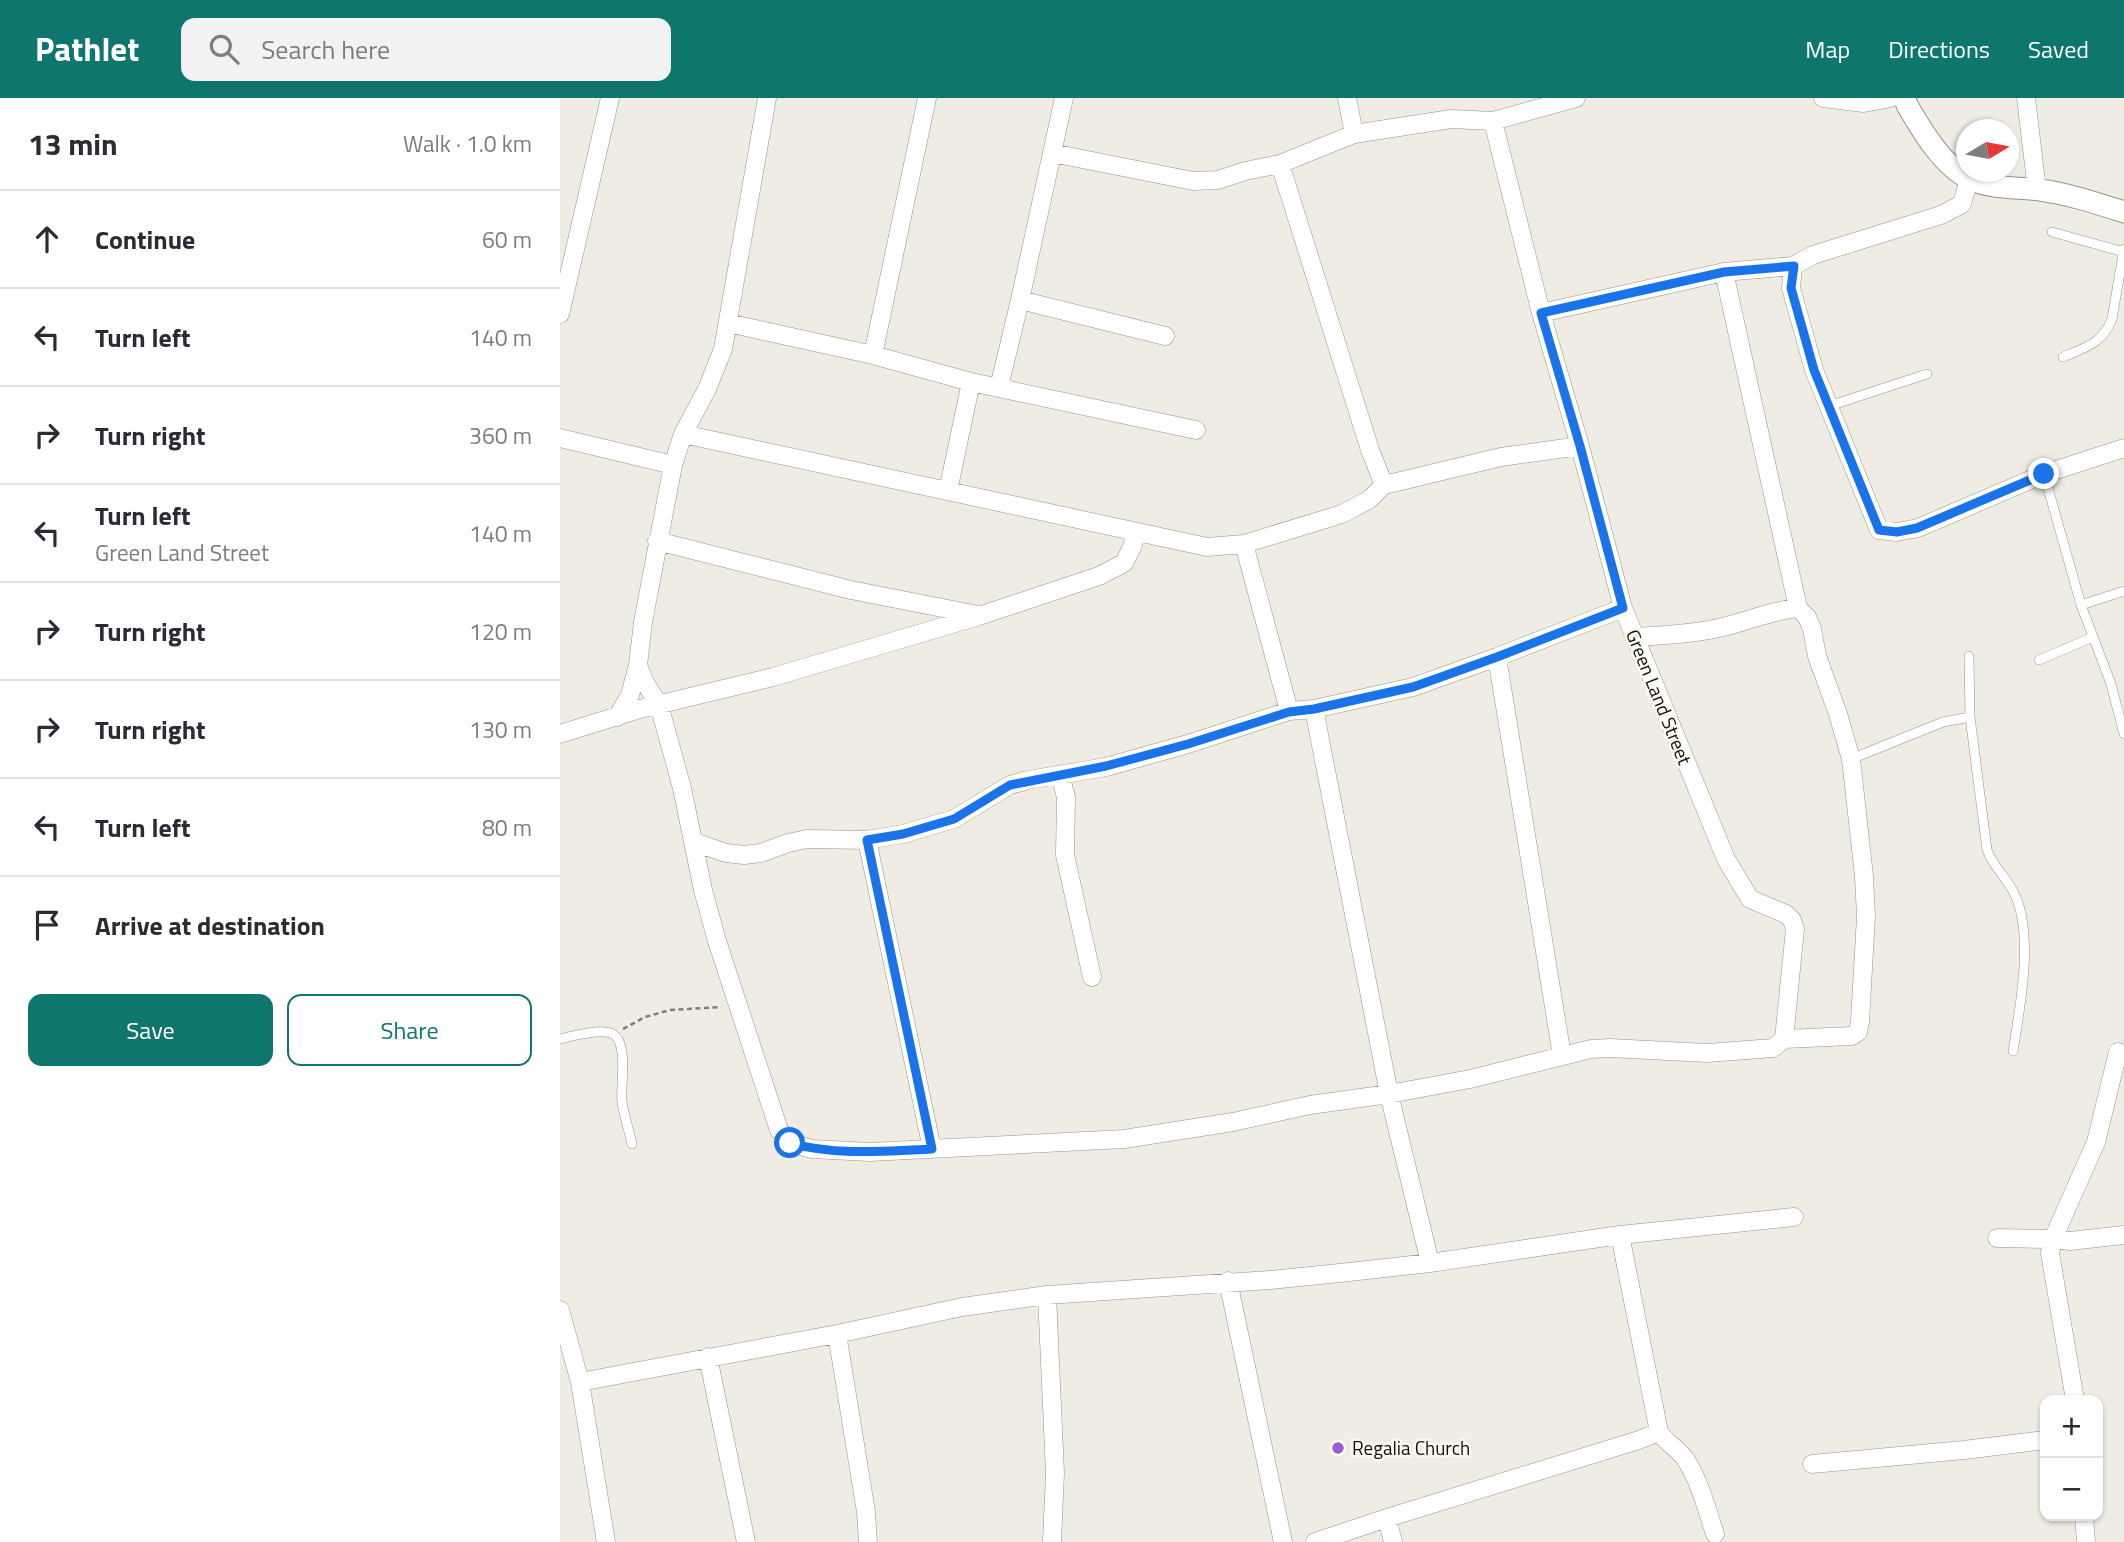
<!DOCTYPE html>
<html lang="en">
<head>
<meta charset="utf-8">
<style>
  :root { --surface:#fff; --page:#f2f2f3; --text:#2b2b33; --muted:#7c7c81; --line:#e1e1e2; --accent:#0f766e }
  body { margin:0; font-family:"Titillium Web",sans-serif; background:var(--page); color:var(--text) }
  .controls { position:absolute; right:21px; bottom:21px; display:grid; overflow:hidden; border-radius:14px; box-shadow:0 2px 5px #0004 }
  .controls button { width:63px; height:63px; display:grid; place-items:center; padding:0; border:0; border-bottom:2px solid var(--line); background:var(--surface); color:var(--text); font:35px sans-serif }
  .compass { position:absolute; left:1396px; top:21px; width:63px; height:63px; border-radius:50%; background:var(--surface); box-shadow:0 2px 5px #0004; rotate:80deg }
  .stop { position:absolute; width:21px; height:21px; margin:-16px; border:5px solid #1a73e8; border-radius:50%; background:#fff }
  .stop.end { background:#1a73e8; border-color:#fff; box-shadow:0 2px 7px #0008 }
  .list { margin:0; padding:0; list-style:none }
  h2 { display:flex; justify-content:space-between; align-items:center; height:91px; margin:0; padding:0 28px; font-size:30px }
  h2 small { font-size:23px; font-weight:400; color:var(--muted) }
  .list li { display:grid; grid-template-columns:46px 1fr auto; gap:21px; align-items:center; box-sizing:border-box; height:98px; padding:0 28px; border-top:2px solid var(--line) }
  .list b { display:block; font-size:26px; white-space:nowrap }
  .list p { margin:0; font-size:23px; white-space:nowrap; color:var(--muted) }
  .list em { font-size:23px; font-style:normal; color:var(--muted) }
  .actions { display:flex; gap:14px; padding:21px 28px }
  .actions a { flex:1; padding:16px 0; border:2px solid var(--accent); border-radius:14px; text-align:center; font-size:24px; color:var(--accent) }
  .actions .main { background:var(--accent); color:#fff }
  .icon { flex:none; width:38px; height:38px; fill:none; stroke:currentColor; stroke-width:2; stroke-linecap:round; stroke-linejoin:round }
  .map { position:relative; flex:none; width:1564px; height:1444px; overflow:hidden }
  header { display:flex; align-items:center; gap:42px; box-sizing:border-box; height:98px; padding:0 35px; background:var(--accent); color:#fff }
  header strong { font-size:33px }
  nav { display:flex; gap:38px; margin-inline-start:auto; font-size:24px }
  .search { width:490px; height:63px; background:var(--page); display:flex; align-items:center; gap:18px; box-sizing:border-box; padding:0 24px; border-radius:14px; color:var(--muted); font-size:26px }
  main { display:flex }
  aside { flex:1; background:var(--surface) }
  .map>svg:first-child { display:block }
</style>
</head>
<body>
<header>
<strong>Pathlet</strong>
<div class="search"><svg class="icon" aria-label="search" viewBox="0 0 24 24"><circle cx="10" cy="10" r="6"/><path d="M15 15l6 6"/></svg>Search here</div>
<nav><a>Map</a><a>Directions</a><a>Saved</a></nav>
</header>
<main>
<aside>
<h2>13 min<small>Walk · 1.0 km</small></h2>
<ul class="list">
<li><svg class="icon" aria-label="ahead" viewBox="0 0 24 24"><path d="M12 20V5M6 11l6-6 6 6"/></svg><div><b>Continue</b></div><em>60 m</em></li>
<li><svg class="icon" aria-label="left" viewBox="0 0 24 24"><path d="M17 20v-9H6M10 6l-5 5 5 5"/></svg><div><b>Turn left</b></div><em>140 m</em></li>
<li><svg class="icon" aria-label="right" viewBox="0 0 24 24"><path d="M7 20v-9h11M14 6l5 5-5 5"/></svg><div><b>Turn right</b></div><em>360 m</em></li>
<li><svg class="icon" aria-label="left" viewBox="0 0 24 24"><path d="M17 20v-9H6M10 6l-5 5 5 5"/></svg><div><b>Turn left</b><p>Green Land Street</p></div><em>140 m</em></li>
<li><svg class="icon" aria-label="right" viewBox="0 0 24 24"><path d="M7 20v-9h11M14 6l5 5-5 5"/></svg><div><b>Turn right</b></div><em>120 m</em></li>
<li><svg class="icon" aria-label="right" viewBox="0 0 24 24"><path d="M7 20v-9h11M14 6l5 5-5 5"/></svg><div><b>Turn right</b></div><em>130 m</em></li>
<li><svg class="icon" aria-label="left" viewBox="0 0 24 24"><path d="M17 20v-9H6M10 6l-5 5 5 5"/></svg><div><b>Turn left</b></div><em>80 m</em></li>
<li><svg class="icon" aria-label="arrive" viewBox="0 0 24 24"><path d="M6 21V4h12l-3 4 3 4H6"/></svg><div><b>Arrive at destination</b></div></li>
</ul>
<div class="actions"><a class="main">Save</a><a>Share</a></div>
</aside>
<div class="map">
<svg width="1564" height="1444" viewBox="0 0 1564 1444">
  <rect width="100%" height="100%" fill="#efede3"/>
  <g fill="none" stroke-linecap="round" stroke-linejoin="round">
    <!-- service casing -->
    <g stroke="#95938a" stroke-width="10">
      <path id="service" d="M1492,134L1564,154
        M1503,259C1526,249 1542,246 1552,221L1564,151
        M1269,308L1367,276
        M1484,376L1521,507L1551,586L1564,636
        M1521,507L1564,493
        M1409,558L1410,619L1427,752C1433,768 1445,778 1453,793C1475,833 1460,910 1453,953
        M1479,562L1533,539
        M1291,661L1383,624L1410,619
        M0,941C12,938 42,930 53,936C69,946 60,987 62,1004C64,1018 69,1032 72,1046"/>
    </g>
    <!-- minor casing -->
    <g stroke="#95938a" stroke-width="19">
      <path id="minor" d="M787,0L794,36
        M1263,0L1304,5L1331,0
        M1466,0L1477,92
        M933,23L981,215L1020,348L1063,510L1166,761L1190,801L1226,816L1232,822L1235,831L1224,941
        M492,55L633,83L658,82L685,73L720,66L794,36L891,21L933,23L1016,0
        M720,66L810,352L824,387
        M1233,168L1231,190L1254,272L1319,432L1337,434L1358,430L1484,376L1564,350
        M460,202L605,238
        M981,215L1164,174L1233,168L1253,157L1381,117L1402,106L1409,81
        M0,216L50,0
        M168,225L313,257L411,284L636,332
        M313,257L367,0
        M439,289L460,202L504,0
        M123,336L647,449L684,446L782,416L810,401L824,387L941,359L1020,348
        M0,340L113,367
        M388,393L411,284
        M97,443L291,492L418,517
        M684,446L729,613
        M1074,539C1104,537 1134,536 1163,529C1189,523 1212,512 1238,510
        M937,559L1002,958
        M78,567L84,583L99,607L122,690L143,792L157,843L219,1032L231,1045L252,1051L310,1054L564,1041L673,1024L750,1007L829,996L910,981L1031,951L1050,950L1147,955L1213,950L1224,941L1292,938L1298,934L1300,924L1306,818L1304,778L1291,661L1278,616L1257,558L1252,531L1247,519L1238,510L1164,174
        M754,611L829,996L870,1165
        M57,619L70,597L78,567L83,524L113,367L123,336L147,291L163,251L207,0
        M0,636L80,611L213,579L419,518L539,478L564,465L573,447L574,434
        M500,677L506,699L505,757L532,879
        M307,742L372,1051
        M134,744L166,755L184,757L201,755L228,745L247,741L307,742L343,736L394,721L450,687L468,682L546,669L628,646L729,613L754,611L853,589L937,559L1063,510
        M1060,1137L1099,1334C1106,1345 1119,1351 1126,1362C1140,1384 1147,1412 1155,1436
        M1437,1140L1493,1141L1536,1044L1558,954
        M668,1183L723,1444
        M487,1197L495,1375L492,1444
        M0,1212L20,1284L46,1444
        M277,1236L306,1414L308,1444
        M148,1259L186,1444
        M20,1284L277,1236L402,1209L487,1197L710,1182L780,1175L870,1165L1060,1137L1234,1119
        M1515,1302L1490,1155L1493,1141L1510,1143L1564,1137
        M1252,1366L1404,1352L1485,1342
        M1524,1418L1526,1444
        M827,1420L833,1444
        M755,1444L827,1420L1079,1342L1099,1334"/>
    </g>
    <!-- tertiary casing -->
    <g stroke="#95938a" stroke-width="23">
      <path id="tertiary" d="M1345,0L1347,7C1361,31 1383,69 1410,81C1431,91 1457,89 1480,92C1509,96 1536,105 1564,114"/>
    </g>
    <!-- path -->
    <path stroke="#7e7d76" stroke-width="2.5" stroke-dasharray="5 3.5" stroke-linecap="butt" d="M63,931L85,919L110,912L161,909"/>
    <!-- service -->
    <use href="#service" stroke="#fff" stroke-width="9"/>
    <!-- minor -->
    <use href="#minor" stroke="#fff" stroke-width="18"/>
    <!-- tertiary -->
    <use href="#tertiary" stroke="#fff" stroke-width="21"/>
  </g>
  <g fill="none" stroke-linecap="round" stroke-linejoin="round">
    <!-- route -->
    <path stroke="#1a73e8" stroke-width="9" d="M230,1045C276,1058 325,1053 372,1051L307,742L343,736L394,721L450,687L546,668L628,646L729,614L754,611L853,589L937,559L1063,510L1020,348L981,215L1164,174L1234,168L1231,190L1254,272L1319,432L1337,434L1357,430L1484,376"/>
  </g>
  <!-- markers -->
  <circle fill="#9c5cd3" stroke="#fcfaf0" stroke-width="2.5" cx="778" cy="1350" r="7"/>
  <g text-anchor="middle" stroke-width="5" stroke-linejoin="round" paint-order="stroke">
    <!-- street labels -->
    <g font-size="19" fill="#12110e" stroke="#fcfaf0">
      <text transform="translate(1099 599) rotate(68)" y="7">Green Land Street</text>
    </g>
    <!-- poi labels -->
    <g font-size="19" fill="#12110e" stroke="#fcfaf0" text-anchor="start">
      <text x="792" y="1357">Regalia Church</text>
    </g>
  </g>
</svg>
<div class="controls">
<button>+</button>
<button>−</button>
</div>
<svg class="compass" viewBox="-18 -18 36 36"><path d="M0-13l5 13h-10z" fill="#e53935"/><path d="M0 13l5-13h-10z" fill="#7c7c81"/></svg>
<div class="stop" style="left:230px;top:1045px"></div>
<div class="stop end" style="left:1484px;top:376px"></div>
</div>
</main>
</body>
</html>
